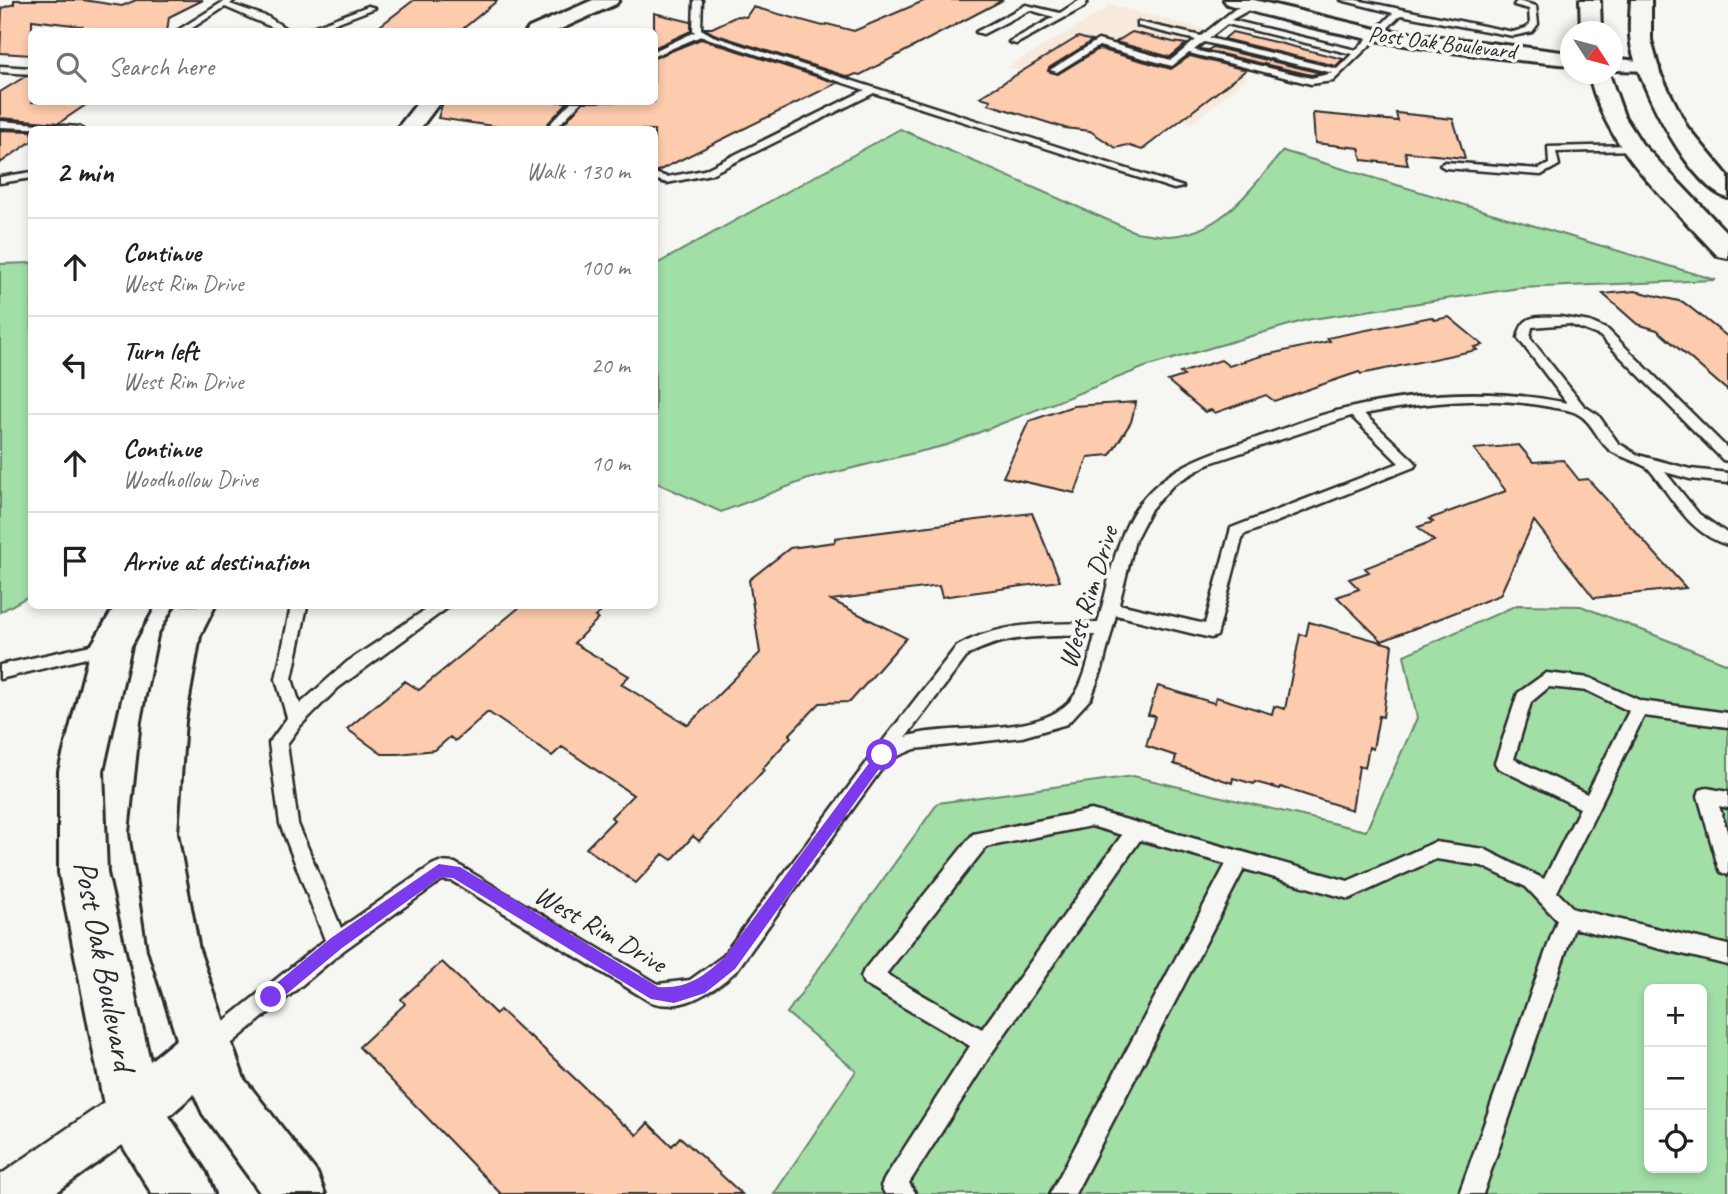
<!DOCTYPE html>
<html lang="en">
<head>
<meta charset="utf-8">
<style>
  :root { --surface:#fff; --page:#f6f6f6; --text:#202124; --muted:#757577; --line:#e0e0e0 }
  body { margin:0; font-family:Caveat,sans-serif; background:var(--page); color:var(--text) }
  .controls { position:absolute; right:21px; bottom:21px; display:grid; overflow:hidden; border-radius:10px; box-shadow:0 4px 10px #0003 }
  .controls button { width:63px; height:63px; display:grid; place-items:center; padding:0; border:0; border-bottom:2px solid var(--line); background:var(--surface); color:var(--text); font:35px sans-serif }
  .compass { position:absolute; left:1560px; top:21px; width:63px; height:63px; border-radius:50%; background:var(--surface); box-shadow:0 4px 10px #0003; rotate:126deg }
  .stop { position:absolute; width:21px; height:21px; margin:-16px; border:5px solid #7c3aed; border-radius:50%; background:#fff }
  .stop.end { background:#7c3aed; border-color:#fff; box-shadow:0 2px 7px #0008 }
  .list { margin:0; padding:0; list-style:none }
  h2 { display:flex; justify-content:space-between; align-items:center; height:91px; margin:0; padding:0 28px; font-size:30px }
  h2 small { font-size:23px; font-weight:400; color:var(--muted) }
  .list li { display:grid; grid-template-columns:46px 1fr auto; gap:21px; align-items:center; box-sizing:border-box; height:98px; padding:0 28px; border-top:2px solid var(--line) }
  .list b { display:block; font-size:26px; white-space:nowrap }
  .list p { margin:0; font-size:23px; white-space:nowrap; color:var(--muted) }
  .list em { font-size:23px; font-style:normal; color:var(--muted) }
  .icon { flex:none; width:38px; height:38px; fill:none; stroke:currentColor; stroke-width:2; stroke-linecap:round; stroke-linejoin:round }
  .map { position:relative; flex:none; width:1728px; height:1194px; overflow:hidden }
  .search { position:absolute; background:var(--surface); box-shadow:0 4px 10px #0003; left:28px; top:28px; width:630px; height:77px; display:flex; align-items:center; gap:18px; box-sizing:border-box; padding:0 24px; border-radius:10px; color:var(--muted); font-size:26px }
  .panel { position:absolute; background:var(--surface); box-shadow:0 4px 10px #0003; left:28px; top:126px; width:630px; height:483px; border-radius:10px }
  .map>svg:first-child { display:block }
</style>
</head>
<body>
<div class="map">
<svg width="1728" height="1194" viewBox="0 0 1728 1194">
  <rect width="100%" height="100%" fill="#f6f6f2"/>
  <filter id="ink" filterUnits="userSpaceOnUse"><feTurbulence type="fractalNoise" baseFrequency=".0143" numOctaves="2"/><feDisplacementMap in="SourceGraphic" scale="14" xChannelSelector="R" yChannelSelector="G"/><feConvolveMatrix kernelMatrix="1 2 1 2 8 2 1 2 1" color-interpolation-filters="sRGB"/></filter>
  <g filter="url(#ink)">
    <!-- built -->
    <path fill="#f8e9dd" d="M1105,4L1208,30L1173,57L1248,77L1192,123L1008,67L1107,9Z"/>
    <!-- green -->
    <path fill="#a1dfa7" stroke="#668569" stroke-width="2" fill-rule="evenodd" d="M900,129L1135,232C1146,233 1157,236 1168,236C1221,235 1252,187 1283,151L1716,280L1519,288L1306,320L1145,367L947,445L808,479L721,512L655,482V265Z
      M32,263L31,595L0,612V264Z
      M1517,605L1581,606L1728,664V1194H774L856,1071L787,1013L938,803L1133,776L1366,831L1417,718L1404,655ZM1649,989H1702V1168H1649Z"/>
    <!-- building -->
    <path fill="#fdcbad" stroke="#2b2b2b" stroke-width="2" d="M14,0H83L122,6L136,0H203L169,17L167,32H69L81,26L32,20V55L0,53L2,8L14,4Z
      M414,0H498L459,32H372Z
      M926,0H1003L860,75L856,74L849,77L714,34L704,28H712L737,16L746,17L753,7L823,26L827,24L854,31Z
      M654,13L691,22V31L654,48Z
      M1132,32L1173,42L1186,44L1170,57L1116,42Z
      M1232,32L1279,43L1343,59L1336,66L1224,39Z
      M1078,37L1092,41L1049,68L1048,71L1058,74L1099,49L1171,69L1190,56L1246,70L1142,150L1127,145L1116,148L1090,131L1065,128L988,104L991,100L980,97Z
      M701,39L837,83L658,171H654V130H558L583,102H654V58Z
      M1213,47L1321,73L1311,75L1200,49L1208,50Z
      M26,76L32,77V102H90L59,123L0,118V92Z
      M443,102H442H568L542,130H519L438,118Z
      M1313,113L1398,121L1396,113L1453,119L1465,158L1405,152L1408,165L1362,160L1359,148L1315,143Z
      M0,130L32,131V141L0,163Z
      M1635,291L1683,302L1728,337V391L1657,330L1637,324L1603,294Z
      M1431,317L1435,320L1449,317L1483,345L1474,347L1477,350L1361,374L1359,372L1274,401L1266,395L1215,413L1211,410L1205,412L1168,381L1184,376L1180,373L1221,360L1229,366L1261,356L1330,341L1327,338Z
      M1136,402L1131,422L1110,455L1088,457L1075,493L1003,477L1029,421L1073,406Z
      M1519,445L1533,462L1563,460L1579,480L1588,479L1686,588L1594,598L1534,521L1500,595L1382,641L1337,597L1359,589L1349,579L1369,572L1365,568L1434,541L1418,527L1433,522L1429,519L1506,491L1474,449Z
      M1032,513L1060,581L942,597L939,586L831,600L906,638L850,702L820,703L789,735L791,737L762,769L764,770L699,841L693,836L672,860L663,854L636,883L586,848L614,820L611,817L633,795L562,747L552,756L488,712L455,741L450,737L435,750L399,754H382L347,729L405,681L419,690L521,606H608L595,617L598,619L574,643L629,676L621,684L688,725L760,653L749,580L790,548L835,542V538Z
      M1309,622L1392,645L1383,717L1379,716L1373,749L1369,747L1365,768L1359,766L1352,810L1281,787L1280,789L1255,782L1254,784L1233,778L1232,783L1174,764L1176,756L1146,746L1155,716L1148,715L1158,686L1214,703L1216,697L1272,714L1274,706L1285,709L1300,634L1306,636Z
      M442,962L496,1014L500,1010L529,1037L530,1036L624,1125L625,1124L637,1135L648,1123L672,1146L680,1137L742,1194H501L359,1047L405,1004L401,999Z"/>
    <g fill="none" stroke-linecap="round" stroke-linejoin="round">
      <!-- service casing -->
      <g stroke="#2b2b2b" stroke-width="5">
        <path id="service" d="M226,0H235L230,4L268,17L291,32C277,32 241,13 225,7L186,32H175Z
          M694,0H702L701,29L713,36L1183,187L1174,189L874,93L711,174L667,183L654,179V173L667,177L704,170L865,90L701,36L654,56V51L695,32L693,30Z
          M1080,0H1088L1084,7L1016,44L1009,42L1054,17L1030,10L983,34L976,32L1026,5L1060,13Z
          M1341,0H1356L1513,32L1526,28L1530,24L1529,9L1514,5L1517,1L1536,6L1538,24L1532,32L1513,36L1401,15L1333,81L1311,84L1189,53L1172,66L1099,46L1057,72L1050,70L1098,40L1171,60L1196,40L1138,26V22L1201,36L1235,9L1251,3L1254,7L1231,20L1356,50L1393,13ZM1227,24L1352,54L1337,69L1209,38ZM1204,42L1333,73L1311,78L1194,50Z
          M368,6L375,8L312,32H299Z
          M0,66L32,68V74L0,72Z
          M571,102H581L554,130H544Z
          M0,121L79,127L83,130L0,127Z
          M1633,145L1638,148L1636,150L1556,152L1559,165L1541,175L1445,168L1440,165L1445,162L1539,169L1549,164L1548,147Z
          M32,172V178L0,183V177Z
          M1560,317L1590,322L1608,330L1728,449V461L1723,460L1600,336L1569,324L1532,327L1530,338L1584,406L1598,415L1618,443L1638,455L1690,469L1728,473V483L1690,479L1665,472L1699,514L1728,534V545C1689,534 1673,498 1649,469C1644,464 1621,457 1611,451C1597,441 1593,421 1576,413C1568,409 1558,409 1550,407C1489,395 1425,402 1364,414L1414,461L1416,464L1414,467L1243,535L1217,636L1211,638L1116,615L1102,669L1091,698L1067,724L1022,737L915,749L888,760L736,971C714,991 680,1014 649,1001L452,881L442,880L344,950L219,1054L211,1057L203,1054L200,1046L203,1038L325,940L280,824L269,743L287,718L276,679L291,606H307L292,679L300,704L347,662L431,606H450L338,688L300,726L287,744L298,824L341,928L432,865L439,862L455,863L658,984L690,980L722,957L876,750L956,647C1000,621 1049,624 1098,623C1109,584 1115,536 1140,503C1169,464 1216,452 1259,437C1287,428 1316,415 1345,409C1418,392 1494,388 1567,403L1518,338C1522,313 1538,317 1560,317ZM1351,416L1399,463L1231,528L1205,624L1119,604L1135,540L1151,509L1174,484L1210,463ZM1095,635C1090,654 1086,676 1076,693C1047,741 953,721 906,737L968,655C1006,633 1051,637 1095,635Z
          M109,641L115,643L117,647L115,651L0,679V665Z
          M1546,673L1590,678L1641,701L1728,713V727L1644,716L1557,892L1574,909L1728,945V965L1574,928L1483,1194H1459L1557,920L1526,887L1482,866L1436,859L1349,899L1244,869L1075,1194H1050L1226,864L1140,840L993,1051L909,1183L916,1194H885L881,1186L885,1178L970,1046L864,984L861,977L864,970L973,834L1091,810L1348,881L1435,842L1484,849L1544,879L1580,808L1498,768L1495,763L1518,693ZM1549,687L1588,691L1629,711L1587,794L1514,759L1531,702ZM1091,826L1122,835L982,1029L886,974L986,847Z
          M1707,788L1728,792V808L1719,806L1728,834V875L1721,872L1718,866L1698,796L1700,790Z"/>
      </g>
      <!-- minor casing -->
      <g stroke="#2b2b2b" stroke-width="5">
        <path id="minor" d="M133,1087L149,1094L156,1110L149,1126L54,1194H0V1175L117,1094Z"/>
      </g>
      <!-- tertiary casing -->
      <g stroke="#2b2b2b" stroke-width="6">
        <path id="tertiary" d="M593,0H619L616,4L554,32H526L529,28Z
          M1224,0H1254L1376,29L1570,53V65C1455,55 1338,39 1227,4Z
          M1612,58L1655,63L1659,67L1655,71L1612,70Z
          M418,102H440L419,130H396Z
          M115,606H153L131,646L103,771L107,873L150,1061L177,1039L149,950L131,833L143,721L160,636L177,606H215L200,636L185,721L177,833L199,950L244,1079L317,1173L325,1194H261L203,1114L194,1094L169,1116L206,1173L214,1194H152L113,1130L105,1110L59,873V771L91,646Z"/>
      </g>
      <!-- secondary casing -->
      <g stroke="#2b2b2b" stroke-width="6">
        <path id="secondary" d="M1580,0H1600L1601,32H1581Z
          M1631,0H1651V40L1660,73L1687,127L1728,176V198C1691,188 1642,90 1633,53C1628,36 1630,18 1631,0Z
          M1589,74H1609L1624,116L1642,144L1728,234V258L1718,256C1668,201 1605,149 1589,74Z"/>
      </g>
      <!-- service -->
      <use href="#service" fill="#f6f6f2" fill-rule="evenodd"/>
      <!-- minor -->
      <use href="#minor" fill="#f6f6f2" fill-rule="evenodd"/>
      <!-- tertiary -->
      <use href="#tertiary" fill="#f6f6f2" fill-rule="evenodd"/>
      <!-- secondary -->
      <use href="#secondary" fill="#f6f6f2" fill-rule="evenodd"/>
    </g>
  </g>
  <!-- route -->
  <path fill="#7c3aed" d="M882,749L887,751V758L735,969L705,993L674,1003L651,999L453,878L441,877L342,948L277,1002L271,1004L266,1002L264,997L266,992L331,938L439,864L460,867L658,987C687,989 703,977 724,958L878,751Z"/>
  <g text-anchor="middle" stroke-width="7" stroke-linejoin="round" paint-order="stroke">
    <!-- far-street labels -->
    <g font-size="23" fill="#2b2b2b" stroke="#f6f6f2">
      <text transform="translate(1442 42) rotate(7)" y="8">Post Oak Boulevard</text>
    </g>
    <!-- street labels -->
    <g font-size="28" fill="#2b2b2b" stroke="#f6f6f2">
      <text transform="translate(1087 597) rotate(-73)" y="10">West Rim Drive</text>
      <text transform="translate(601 928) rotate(30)" y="10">West Rim Drive</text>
    </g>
    <!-- near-street labels -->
    <g font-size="33" fill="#2b2b2b" stroke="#f6f6f2">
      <text transform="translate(106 965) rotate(79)" y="12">Post Oak Boulevard</text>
    </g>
  </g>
</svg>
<div class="controls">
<button>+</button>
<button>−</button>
<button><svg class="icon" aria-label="locate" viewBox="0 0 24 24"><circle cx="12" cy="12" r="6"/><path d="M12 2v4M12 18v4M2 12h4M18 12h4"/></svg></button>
</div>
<svg class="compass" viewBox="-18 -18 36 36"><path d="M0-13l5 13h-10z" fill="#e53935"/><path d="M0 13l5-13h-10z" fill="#757577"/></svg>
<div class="stop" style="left:882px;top:755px"></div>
<div class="stop end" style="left:271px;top:997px"></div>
<div class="search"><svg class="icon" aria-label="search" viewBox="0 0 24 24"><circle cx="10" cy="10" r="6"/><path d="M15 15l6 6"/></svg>Search here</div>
<section class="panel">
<h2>2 min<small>Walk · 130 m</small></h2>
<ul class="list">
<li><svg class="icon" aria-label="ahead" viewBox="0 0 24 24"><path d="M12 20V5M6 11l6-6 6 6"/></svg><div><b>Continue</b><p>West Rim Drive</p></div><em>100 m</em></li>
<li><svg class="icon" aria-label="left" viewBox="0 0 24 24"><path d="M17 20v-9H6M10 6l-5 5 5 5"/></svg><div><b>Turn left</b><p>West Rim Drive</p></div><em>20 m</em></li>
<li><svg class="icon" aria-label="ahead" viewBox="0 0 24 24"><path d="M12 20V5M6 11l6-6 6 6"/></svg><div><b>Continue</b><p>Woodhollow Drive</p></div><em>10 m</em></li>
<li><svg class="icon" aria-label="arrive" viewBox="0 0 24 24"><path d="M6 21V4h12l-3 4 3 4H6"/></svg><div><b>Arrive at destination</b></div></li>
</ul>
</section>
</div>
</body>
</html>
